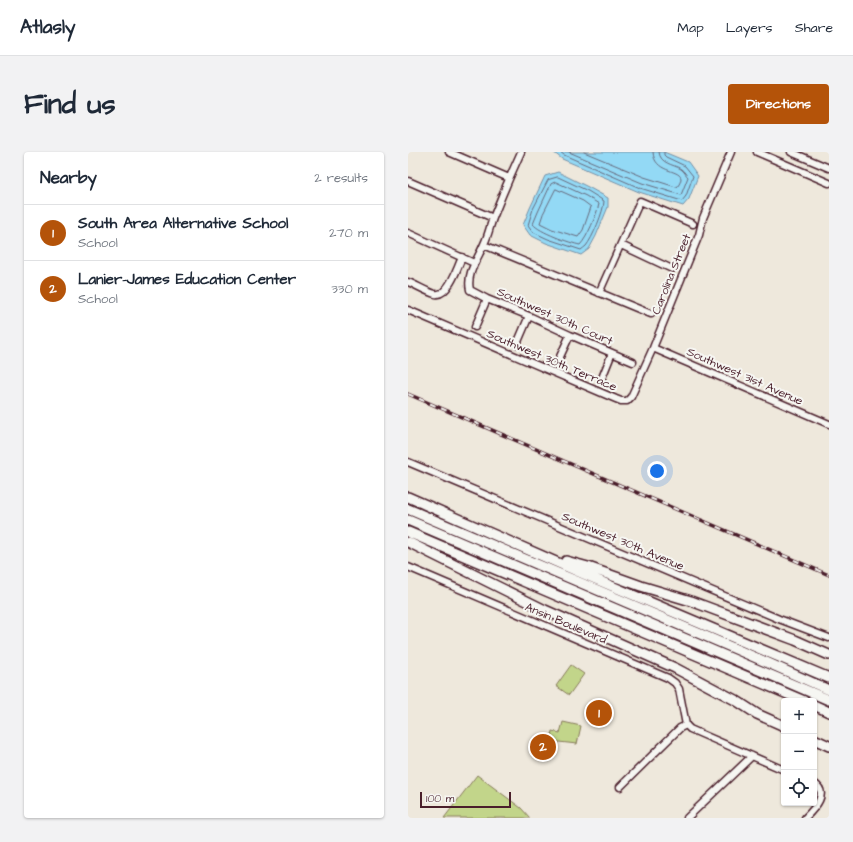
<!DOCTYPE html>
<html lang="en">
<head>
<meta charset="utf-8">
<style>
  :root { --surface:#fff; --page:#f2f2f3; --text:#1f2937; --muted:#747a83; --line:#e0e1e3; --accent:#b45309 }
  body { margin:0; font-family:"Architects Daughter",sans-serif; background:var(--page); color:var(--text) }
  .controls { position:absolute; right:12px; bottom:12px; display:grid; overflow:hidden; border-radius:4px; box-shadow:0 1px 3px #0004 }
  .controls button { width:36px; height:36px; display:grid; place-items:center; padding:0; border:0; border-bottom:1px solid var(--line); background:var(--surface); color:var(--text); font:20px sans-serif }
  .scale { position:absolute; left:12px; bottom:10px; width:91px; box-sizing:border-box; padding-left:4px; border:2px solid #4a1f2b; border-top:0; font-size:11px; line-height:14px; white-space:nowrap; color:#4a1f2b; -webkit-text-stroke:3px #f6f6f2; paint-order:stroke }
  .you { position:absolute; left:249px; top:319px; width:14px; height:14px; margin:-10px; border:3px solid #fff; border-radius:50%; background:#1a73e8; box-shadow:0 0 0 6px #1a73e833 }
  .badge { display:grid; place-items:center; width:26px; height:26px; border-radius:50%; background:var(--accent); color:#fff; font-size:13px; font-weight:700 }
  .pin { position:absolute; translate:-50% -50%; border:2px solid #fff; box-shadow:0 1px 4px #0006 }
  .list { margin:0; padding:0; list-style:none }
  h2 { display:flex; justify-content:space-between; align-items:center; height:52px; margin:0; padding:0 16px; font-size:17px }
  h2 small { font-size:13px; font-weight:400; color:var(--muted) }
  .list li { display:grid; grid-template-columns:26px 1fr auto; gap:12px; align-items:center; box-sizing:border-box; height:56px; padding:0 16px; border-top:1px solid var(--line) }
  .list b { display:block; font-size:15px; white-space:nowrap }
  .list p { margin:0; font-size:13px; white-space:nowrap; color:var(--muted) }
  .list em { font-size:13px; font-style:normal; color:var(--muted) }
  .icon { flex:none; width:22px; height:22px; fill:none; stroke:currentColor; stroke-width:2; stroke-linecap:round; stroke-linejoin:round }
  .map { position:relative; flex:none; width:421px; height:666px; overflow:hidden; border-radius:4px }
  header { display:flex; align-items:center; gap:24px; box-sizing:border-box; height:56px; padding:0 20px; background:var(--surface); border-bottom:1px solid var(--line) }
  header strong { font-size:19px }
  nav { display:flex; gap:22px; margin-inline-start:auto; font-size:14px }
  .intro { display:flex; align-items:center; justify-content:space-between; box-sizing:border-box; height:96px; padding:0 24px }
  h1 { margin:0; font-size:28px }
  .button { padding:10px 18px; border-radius:4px; background:var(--accent); color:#fff; font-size:14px; font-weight:700 }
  main { display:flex; gap:24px; padding:0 24px }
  aside { flex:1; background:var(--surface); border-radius:4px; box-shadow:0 1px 3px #0004 }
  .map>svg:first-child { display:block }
</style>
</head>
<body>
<header>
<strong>Atlasly</strong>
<nav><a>Map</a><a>Layers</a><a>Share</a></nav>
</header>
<div class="intro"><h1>Find us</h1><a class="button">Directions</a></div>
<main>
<aside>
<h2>Nearby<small>2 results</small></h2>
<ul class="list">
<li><span class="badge">1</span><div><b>South Area Alternative School</b><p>School</p></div><em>270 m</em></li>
<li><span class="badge">2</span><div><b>Lanier-James Education Center</b><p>School</p></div><em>330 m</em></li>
</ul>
</aside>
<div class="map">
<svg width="421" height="666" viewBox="0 0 421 666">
  <rect width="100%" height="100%" fill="#eee8dc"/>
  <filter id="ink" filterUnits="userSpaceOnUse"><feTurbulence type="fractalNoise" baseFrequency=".025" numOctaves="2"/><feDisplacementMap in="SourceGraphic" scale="8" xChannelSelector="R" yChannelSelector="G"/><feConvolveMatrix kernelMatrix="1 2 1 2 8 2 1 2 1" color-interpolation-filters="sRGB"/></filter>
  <g filter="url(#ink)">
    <!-- green -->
    <path fill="#c2d58a" stroke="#867a5a" d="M163,513L176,522L161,543L148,534Z
      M155,570L173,574L169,592L142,589L144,579L152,581Z
      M69,623L113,656L122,666H36Z"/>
    <!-- water -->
    <path fill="#93d9f5" stroke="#768fa4" d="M145,0H256L280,10L290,24L281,47L275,54L231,40L154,7Z
      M150,20L182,36L200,46V55L188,84L181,97L173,103L138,91L122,83L115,73L122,56L137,24Z"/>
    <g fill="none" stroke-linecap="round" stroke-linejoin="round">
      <!-- shore -->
      <path stroke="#67697c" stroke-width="1" d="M152,0L156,3L232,36L274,49L278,44L285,24L277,14L258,5L256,3V0
        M161,0L234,31L273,43L280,25C278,23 276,19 273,17C265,12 252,12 251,0
        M176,0L236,25L268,35H269C271,33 273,29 273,26C271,17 246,21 245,0
        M150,25L180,39L196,49C196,59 184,87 178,94C177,95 174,97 173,98L140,87L125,80L120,73L125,57L140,28Z
        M148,30L178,44L191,52C189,62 179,86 172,93C162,91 131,80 125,72L130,60L143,32Z
        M148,37L175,49L183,55L175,78L170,85L144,77L132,71L135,62Z"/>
      <!-- minor casing -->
      <g stroke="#4a1f2b" stroke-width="9">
        <path id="minor" d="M41,0L101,26
          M113,0C103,22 94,43 85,66C82,74 80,84 76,92C70,107 58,121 62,138L79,147L121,164L162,183L225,210
          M349,0L421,31
          M383,0L421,16
          M0,29L85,66
          M0,81L66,111
          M76,93L243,162
          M213,93L264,117
          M0,130C8,133 19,140 27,142C40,145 50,115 54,105
          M191,141L232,49L285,72
          M0,158L208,247L213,249H219L223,245L245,196L291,83L295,66L323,0
          M67,175L79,147
          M109,192L121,164
          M245,196L421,272
          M150,209L162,183
          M194,226L204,201
          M0,310L371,467L421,486
          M0,415L260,526L267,531L271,537L278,573L282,577L376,618
          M212,635L272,576L278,573
          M279,666L344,604
          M397,666C408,655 421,641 406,631"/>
      </g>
      <!-- highway casing -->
      <g stroke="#4a1f2b" stroke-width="12">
        <path id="highway" d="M0,345L173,421L421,526
          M0,357L358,510L421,538
          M0,368L421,548
          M0,380L396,549
          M0,390L137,458L267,516L329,549L349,562L376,574
          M158,409L180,415L233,434L283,449L387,488L421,503
          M406,553L421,560
          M406,587L421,594"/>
      </g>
      <!-- minor -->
      <use href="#minor" stroke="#f6f6f2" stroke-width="6"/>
      <!-- highway -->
      <use href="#highway" stroke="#f6f6f2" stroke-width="9"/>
      <!-- rail casing -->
      <g stroke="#4a1f2b" stroke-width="3.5">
        <path id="rail" d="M0,242L421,423"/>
      </g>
      <!-- rail -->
      <use href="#rail" stroke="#f6f6f2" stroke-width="2" stroke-dasharray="6" stroke-linecap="butt"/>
    </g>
  </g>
  <g text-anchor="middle" stroke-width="4" stroke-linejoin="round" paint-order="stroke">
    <!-- street labels -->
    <g font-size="12" fill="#4a1f2b" stroke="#f6f6f2">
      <text transform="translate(263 122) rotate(-68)" y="4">Carolina Street</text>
      <text transform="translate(147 164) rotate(24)" y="4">Southwest 30th Court</text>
      <text transform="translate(144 208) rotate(23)" y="4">Southwest 30th Terrace</text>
      <text transform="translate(337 224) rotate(24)" y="4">Southwest 31st Avenue</text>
      <text transform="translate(215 389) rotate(23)" y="4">Southwest 30th Avenue</text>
      <text transform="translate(158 471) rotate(23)" y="4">Ansin Boulevard</text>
    </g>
  </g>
</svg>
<div class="controls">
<button>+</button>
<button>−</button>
<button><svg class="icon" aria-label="locate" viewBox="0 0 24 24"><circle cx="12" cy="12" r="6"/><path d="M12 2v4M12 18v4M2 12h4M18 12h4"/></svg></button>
</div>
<div class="scale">100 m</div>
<div class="you"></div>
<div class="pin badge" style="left:191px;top:561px">1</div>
<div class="pin badge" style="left:135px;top:595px">2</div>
</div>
</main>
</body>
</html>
